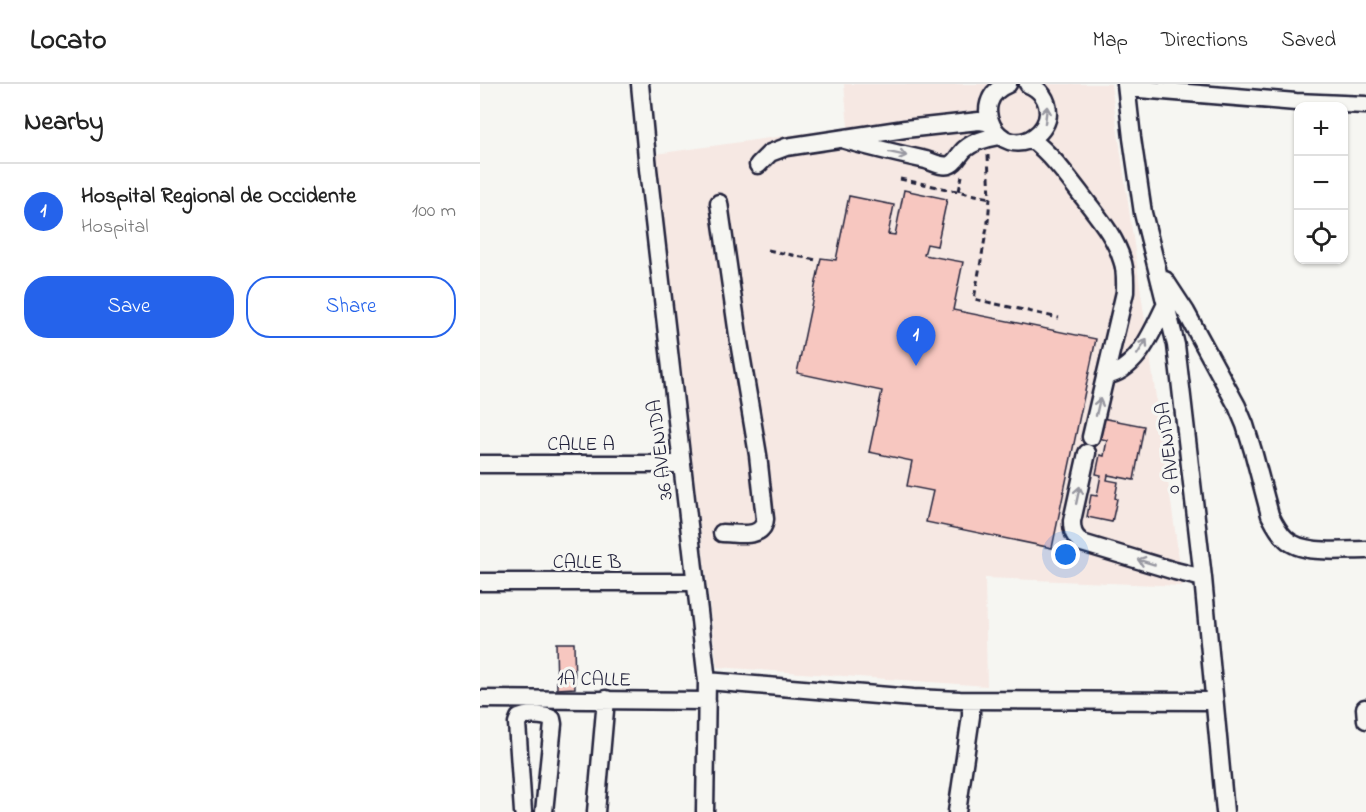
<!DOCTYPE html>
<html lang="en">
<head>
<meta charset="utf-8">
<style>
  :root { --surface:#fff; --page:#f6f6f6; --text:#222; --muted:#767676; --line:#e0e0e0; --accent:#2563eb }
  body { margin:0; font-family:"Indie Flower",sans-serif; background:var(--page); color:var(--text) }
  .controls { position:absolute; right:18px; top:18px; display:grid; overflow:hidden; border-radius:12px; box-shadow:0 2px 4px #0004 }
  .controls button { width:54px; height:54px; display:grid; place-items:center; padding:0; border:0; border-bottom:2px solid var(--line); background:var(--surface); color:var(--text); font:30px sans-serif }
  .you { position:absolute; left:586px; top:471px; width:21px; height:21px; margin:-15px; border:4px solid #fff; border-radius:50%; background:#1a73e8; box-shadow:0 0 0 9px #1a73e833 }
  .badge { display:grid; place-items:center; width:39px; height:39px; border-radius:50%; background:var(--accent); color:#fff; font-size:20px; font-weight:700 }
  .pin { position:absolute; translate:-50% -50px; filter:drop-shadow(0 2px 3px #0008) }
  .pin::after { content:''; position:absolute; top:32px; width:21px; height:18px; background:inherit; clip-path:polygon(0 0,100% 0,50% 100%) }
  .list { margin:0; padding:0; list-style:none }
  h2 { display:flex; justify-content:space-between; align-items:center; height:78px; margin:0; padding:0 24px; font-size:26px }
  h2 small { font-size:20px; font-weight:400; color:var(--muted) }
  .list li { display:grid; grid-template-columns:39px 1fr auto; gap:18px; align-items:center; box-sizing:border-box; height:96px; padding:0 24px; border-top:2px solid var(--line) }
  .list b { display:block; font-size:22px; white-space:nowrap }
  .list p { margin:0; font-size:20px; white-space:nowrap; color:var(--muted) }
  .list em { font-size:20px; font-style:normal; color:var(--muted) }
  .actions { display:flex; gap:12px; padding:18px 24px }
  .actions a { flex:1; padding:14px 0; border:2px solid var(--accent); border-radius:24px; text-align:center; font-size:21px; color:var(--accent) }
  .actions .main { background:var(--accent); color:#fff }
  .icon { flex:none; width:33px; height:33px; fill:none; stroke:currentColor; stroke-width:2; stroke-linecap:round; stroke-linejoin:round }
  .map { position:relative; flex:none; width:886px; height:728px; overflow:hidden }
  header { display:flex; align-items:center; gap:36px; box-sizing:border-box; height:84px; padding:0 30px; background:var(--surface); border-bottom:2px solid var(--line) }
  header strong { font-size:28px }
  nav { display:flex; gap:33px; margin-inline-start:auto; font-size:21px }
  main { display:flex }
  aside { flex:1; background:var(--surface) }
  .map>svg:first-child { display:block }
</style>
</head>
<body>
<header>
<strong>Locato</strong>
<nav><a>Map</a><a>Directions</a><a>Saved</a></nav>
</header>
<main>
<aside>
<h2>Nearby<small></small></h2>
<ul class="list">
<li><span class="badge">1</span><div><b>Hospital Regional de Occidente</b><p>Hospital</p></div><em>100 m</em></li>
</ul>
<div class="actions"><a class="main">Save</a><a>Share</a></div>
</aside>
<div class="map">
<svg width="886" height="728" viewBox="0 0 886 728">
  <rect width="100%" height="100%" fill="#f6f6f2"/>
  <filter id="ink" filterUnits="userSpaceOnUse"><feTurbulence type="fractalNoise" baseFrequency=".0167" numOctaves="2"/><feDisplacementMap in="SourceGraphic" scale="12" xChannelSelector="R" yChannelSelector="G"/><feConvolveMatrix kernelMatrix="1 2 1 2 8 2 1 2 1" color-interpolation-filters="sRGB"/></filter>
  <g filter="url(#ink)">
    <!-- built -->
    <path fill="#f6e8e3" d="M364,0H631L703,502L505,494L507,602L237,583L175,70L368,43Z"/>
    <!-- building -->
    <path fill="#f7c7c0" stroke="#22223b" stroke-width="1.5" d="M424,106L467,115L457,162L447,160L444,171L483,178L473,226L616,255L572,464L446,438L453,407L427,402L432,377L389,368L402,307L317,289L341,174L356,176L369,112L414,121L408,150L415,151Z
      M622,334L664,342L654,396L628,391L627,396L638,398L635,414L637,415L632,438L607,433L611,411L617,412L621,391L616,390L620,371L624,372L627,356L618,354Z
      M76,559H94L95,604L77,605Z"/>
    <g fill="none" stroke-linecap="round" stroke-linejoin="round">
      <!-- minor casing -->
      <g stroke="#22223b" stroke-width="21">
        <path id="minor" d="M160,0L168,85L227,597L225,728
          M528,0C485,17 520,78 555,52C562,47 568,38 568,29C568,15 560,5 548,0
          M646,0L652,54L663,129L696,261L723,494L745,728
          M647,4L816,18L886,21
          M551,55C572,71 587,92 603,113C618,133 635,152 642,176C646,186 645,197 645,208L611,353
          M365,56C392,64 419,70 446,76C453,78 461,83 469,81C476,79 479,70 485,65C494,57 507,54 519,52
          M278,81L290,69L306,63L425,45L499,37L510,39
          M239,119L259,258L278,371L285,435C283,456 257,449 242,449
          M685,196L706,228L757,322L765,341L773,367L790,431C794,439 799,449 806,455C822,471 864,466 886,466
          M625,292C658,287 673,245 686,220
          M607,369L592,437C592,448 594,452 602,459L695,487L723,494
          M0,380H202
          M0,498H215
          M227,597L433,614L480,616L733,617
          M0,615L227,617
          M885,624L886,636
          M43,728L37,639L39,634C47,630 64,631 72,635L73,640L64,728
          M116,728L126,615
          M477,728L491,632V617"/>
      </g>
      <!-- path -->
      <path stroke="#22223b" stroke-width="3" stroke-dasharray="6 4.5" stroke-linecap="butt" d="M508,71L510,114L508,138L494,215L579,234
        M420,95L510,114
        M479,107L482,92
        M288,166L336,176"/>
      <!-- minor -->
      <use href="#minor" stroke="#f6f6f2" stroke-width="16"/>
    </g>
    <!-- one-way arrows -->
    <defs><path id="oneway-shaft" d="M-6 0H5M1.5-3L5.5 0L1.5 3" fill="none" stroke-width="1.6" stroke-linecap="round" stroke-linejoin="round" transform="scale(1.5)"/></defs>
    <g stroke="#9797a0">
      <use href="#oneway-shaft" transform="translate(566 31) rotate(-83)"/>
      <use href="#oneway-shaft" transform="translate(418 70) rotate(12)"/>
      <use href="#oneway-shaft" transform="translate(662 263) rotate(-57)"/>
      <use href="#oneway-shaft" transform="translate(618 323) rotate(-77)"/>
      <use href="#oneway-shaft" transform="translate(598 411) rotate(-78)"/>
      <use href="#oneway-shaft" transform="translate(666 478) rotate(-163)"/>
    </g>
  </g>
  <g text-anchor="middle" stroke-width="6" stroke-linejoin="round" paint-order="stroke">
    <!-- street labels -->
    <g font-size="20" fill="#22223b" stroke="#f6f6f2">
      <text x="101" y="366">CALLE A</text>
      <text transform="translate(687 364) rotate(-97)" y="7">0 AVENIDA</text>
      <text transform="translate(179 366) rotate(-97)" y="7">36 AVENIDA</text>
      <text x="107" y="484">CALLE B</text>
      <text transform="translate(114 594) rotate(1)" y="7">1A CALLE</text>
    </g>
  </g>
</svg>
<div class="controls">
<button>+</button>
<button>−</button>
<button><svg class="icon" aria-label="locate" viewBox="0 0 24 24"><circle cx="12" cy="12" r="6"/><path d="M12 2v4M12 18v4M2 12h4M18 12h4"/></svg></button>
</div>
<div class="you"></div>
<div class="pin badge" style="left:436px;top:282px">1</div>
</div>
</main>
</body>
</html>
